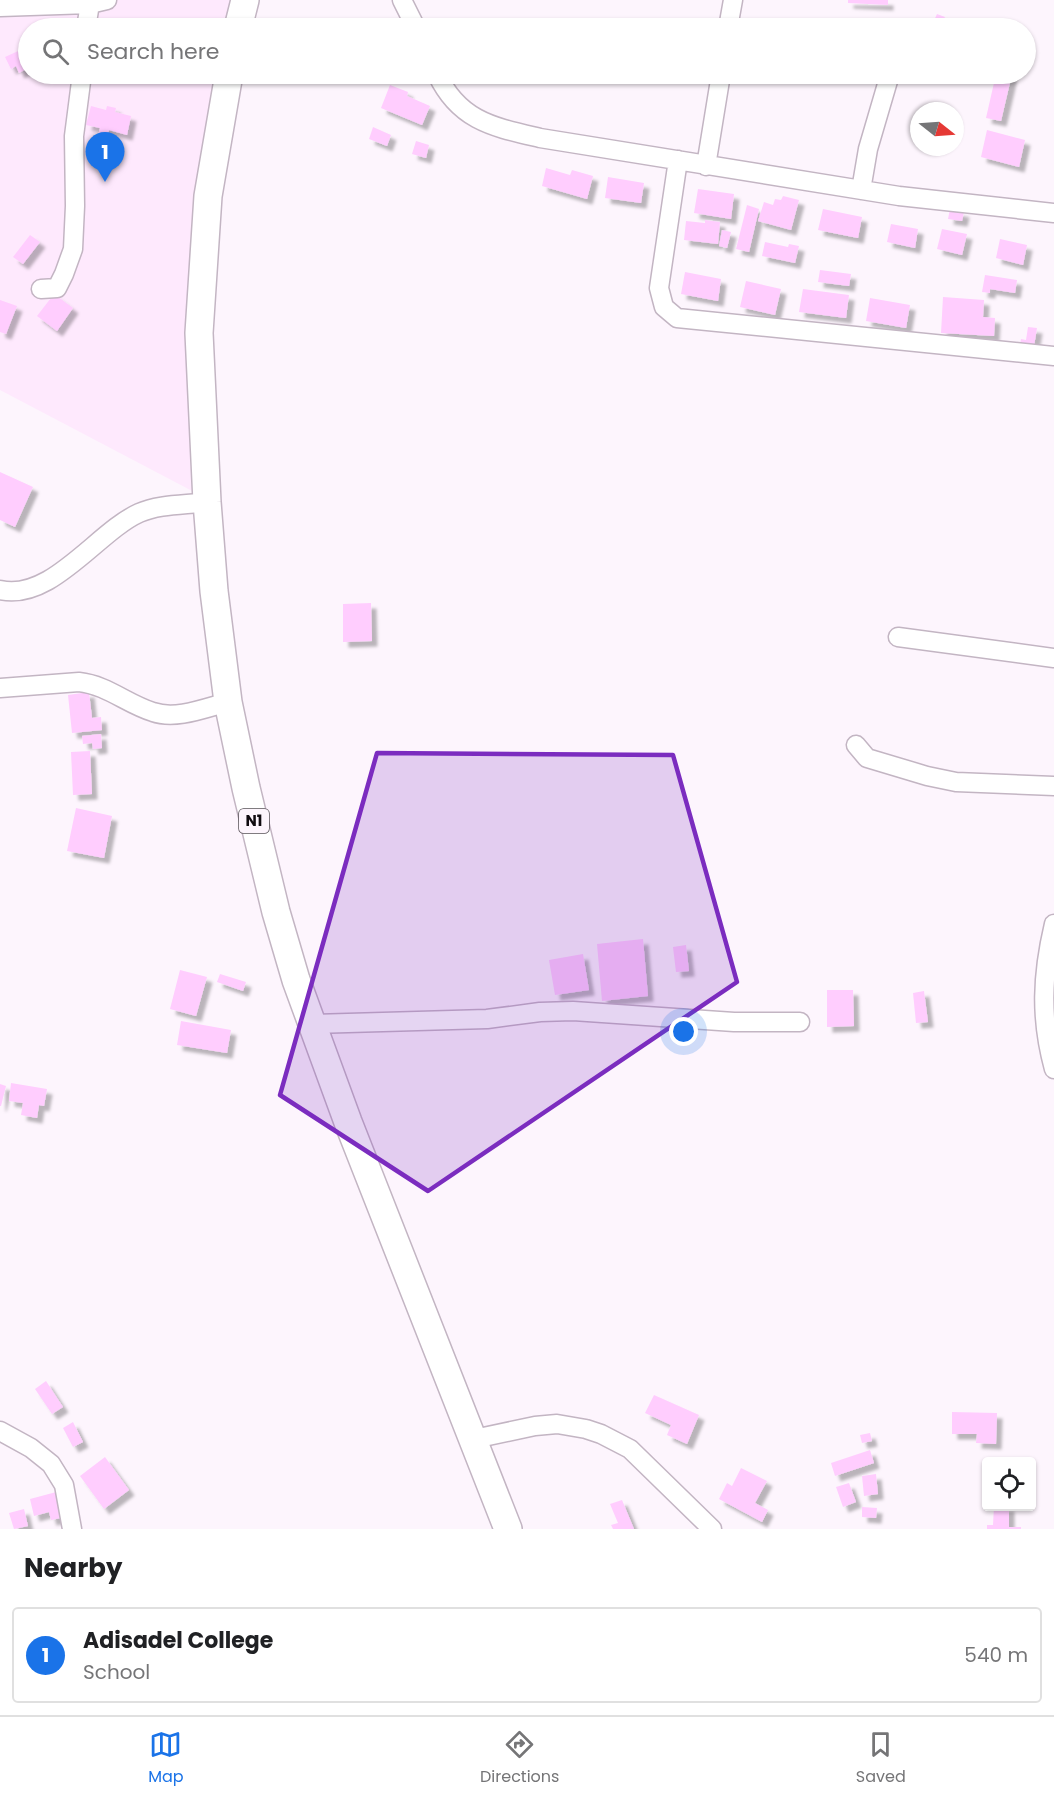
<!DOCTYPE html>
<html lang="en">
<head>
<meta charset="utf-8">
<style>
  :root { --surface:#fff; --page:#f6f6f6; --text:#202124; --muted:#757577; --line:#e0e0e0; --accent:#1a73e8 }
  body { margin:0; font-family:Poppins,sans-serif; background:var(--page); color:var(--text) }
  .controls { position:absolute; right:18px; bottom:18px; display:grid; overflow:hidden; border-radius:6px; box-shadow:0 2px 4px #0004 }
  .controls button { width:54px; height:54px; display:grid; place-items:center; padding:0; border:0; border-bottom:2px solid var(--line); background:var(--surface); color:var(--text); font:30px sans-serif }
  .compass { position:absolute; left:910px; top:102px; width:54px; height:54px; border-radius:50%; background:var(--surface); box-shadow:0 2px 4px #0004; rotate:107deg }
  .you { position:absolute; left:684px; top:1032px; width:21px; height:21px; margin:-15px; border:4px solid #fff; border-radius:50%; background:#1a73e8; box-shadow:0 0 0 9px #1a73e833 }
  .badge { display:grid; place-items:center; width:39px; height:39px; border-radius:50%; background:var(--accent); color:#fff; font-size:20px; font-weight:700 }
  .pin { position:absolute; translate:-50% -50px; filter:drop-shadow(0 2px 3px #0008) }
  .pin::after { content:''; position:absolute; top:32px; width:21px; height:18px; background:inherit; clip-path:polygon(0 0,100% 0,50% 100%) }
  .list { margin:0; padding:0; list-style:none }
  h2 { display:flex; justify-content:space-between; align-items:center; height:78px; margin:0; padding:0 24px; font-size:26px }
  h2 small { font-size:20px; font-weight:400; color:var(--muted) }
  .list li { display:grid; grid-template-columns:39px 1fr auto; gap:18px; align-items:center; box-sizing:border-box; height:96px; margin:0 12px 12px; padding:0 12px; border:2px solid var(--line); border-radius:6px }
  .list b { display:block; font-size:22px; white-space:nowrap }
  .list p { margin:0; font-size:20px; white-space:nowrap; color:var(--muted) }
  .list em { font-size:20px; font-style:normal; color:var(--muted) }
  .icon { flex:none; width:33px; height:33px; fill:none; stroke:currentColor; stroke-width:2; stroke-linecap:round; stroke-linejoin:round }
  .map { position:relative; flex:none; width:1054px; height:1529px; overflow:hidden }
  .search { position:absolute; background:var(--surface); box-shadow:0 2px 4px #0004; left:18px; right:18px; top:18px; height:66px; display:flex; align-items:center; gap:15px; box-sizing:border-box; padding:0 21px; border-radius:33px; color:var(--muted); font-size:22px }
  .sheet { height:186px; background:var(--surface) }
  nav { display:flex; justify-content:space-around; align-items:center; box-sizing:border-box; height:84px; border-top:2px solid var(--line); background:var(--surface); font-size:16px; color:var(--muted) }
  nav a { display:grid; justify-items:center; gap:3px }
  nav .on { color:var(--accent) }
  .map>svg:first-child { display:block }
</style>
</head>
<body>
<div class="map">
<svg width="1054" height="1529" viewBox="0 0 1054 1529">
  <defs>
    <filter id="shadow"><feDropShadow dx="5.5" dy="5.5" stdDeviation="1.5" flood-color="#0004"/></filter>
  </defs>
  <rect width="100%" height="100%" fill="#fdf5fd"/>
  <!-- built -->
  <path fill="#fee9fd" d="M0,0H237L232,28H28V74H226L196,493L0,390Z"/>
  <!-- building -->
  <path fill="#ffcdfe" filter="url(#shadow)" d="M848,0H888V5L848,3Z
    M937,14L945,17L940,28L931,27Z
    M28,40V62L26,64L28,68L19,73L16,66L11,69L5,57L25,48L23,43Z
    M996,74H1012L1001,121L986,118Z
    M390,85L408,92L407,96L430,106L422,125L381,108Z
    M91,106L106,110L107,106L116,108L115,112L131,116L127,135L109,130L107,138L98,136L100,128L86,125Z
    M373,127L391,135L387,146L369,139Z
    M987,130L1025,140L1019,167L981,157Z
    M416,141L429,145L426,158L412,154Z
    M546,168L570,175L572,170L593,176L587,199L542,186Z
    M608,177L644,183L641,203L605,198Z
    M698,189L734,194L731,219L694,213Z
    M783,196L799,200L791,230L758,221L764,202L773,205L775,199L781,200Z
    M747,205L759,209L749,252L736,249Z
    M823,209L862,217L858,238L818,230Z
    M950,209L964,212L962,221L948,219Z
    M705,220L720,222L718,244L684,240L686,221L705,223Z
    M891,224L918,229L915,248L887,242Z
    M942,229L967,234L962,255L937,249Z
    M722,230L731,232L727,248L719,246Z
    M30,235L40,242L23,264L13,257Z
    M1000,239L1027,245L1023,265L996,258Z
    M765,242L788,247L789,244L799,246L795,263L762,256Z
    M820,270L851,274L849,286L818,282Z
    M685,272L721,279L718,301L681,294Z
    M985,275L1017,280L1015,293L990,289V293L982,292Z
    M746,281L781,289L775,315L740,307Z
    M803,289L849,295L846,318L799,312Z
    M54,294L73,308L57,331L37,316Z
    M943,297L984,300L983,317L995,318L994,336L941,333Z
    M870,298L910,305L906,328L866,321Z
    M0,300L17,306L6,334L0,332Z
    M1028,327L1037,328L1034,346L1020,344L1021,339L1026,340Z
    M0,472L33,487L15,527L0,520Z
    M371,603L372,641L343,642V604Z
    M89,692L92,718L101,717L102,730L72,733L68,695Z
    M101,734L102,748L93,749L92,743L83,744L82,736Z
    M90,751L92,794L73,795L71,752Z
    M76,808L112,816L104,858L67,851Z
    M643,939L648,996L602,1001L597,944Z
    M686,945L689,971L676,972L673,947Z
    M583,954L589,990L555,995L549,960Z
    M180,970L207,977L196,1016L170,1009Z
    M220,974L246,982L243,991L217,982Z
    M827,990H853L854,1026L827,1027Z
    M924,991L928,1022L916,1023L913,993Z
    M181,1021L231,1030L227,1053L177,1045Z
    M11,1083L47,1089L44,1106L39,1105L37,1118L21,1115L23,1103L9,1101Z
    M0,1084L6,1086L1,1106H0Z
    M46,1381L63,1407L52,1414L35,1389Z
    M654,1395L699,1415L687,1444L667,1435L671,1425L645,1413Z
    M952,1412L997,1413L996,1444L976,1443L977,1434H952Z
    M73,1422L83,1442L73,1447L63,1428Z
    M870,1433L872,1441L862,1443L860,1435Z
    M870,1450L874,1463L835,1476L831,1463Z
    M105,1457L129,1490L104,1509L80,1476Z
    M741,1468L767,1481L755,1503L768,1510L762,1522L719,1499L727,1483L732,1486Z
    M876,1474L878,1494L864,1496L862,1476Z
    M849,1483L856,1502L843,1507L836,1487Z
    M60,1491L66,1517L51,1520L49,1512L34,1516L30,1499Z
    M622,1500L634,1529H613L611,1525L618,1523L610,1504Z
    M994,1506H1009V1527H1021V1529H987V1525H993Z
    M862,1507L877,1508L876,1518L862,1517Z
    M24,1509L28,1526L14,1529L9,1513Z"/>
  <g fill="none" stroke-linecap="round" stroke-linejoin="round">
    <!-- minor casing -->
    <g stroke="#c3b5c3" stroke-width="21">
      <path id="minor" d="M402,0L416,28
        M0,7L90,4L107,0
        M86,28L90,4
        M728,28L733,0
        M437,74C459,121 493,127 540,138L899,196L1054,213
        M678,160L659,288L664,307L677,318L1054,356
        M706,166L721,74
        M861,190L868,149L890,74
        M41,289L57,288L64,274L73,249L75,206L74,136L82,74
        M0,590C51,602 97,532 139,513C159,504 185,505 207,502
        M898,637L1054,658
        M0,688L79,682C107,685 127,704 153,712C176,720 205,708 228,702
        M856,745L867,758L927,776L956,782L1054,786
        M1054,924C1042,975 1040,1018 1054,1069
        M313,1024L487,1019L540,1012L573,1011L734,1022H800
        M0,1431L31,1448L51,1464L64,1485L72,1529
        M474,1439L535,1426L557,1424L586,1429L601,1434L630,1449L712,1529"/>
    </g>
    <!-- highway casing -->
    <g stroke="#c3b5c3" stroke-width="30">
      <path id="highway" d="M238,28L245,0
        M229,74L208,196L199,333L207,502L214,591L228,702L246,788L276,912L296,980L348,1122L508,1529"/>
    </g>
    <!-- minor -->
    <use href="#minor" stroke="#fff" stroke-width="18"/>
    <!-- highway -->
    <use href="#highway" stroke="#fff" stroke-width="27"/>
  </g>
  <!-- marked area -->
  <path fill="#7b2cbf" fill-opacity="0.2" stroke="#7b2cbf" stroke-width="4.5" stroke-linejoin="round" d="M377,753L673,755L737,982L428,1191L280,1095Z"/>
  <g text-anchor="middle" stroke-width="6" stroke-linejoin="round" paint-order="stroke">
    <!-- shield labels -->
    <rect fill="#fdf5fd" stroke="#575157" stroke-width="1.5" x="239" y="809" width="30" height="24" rx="4.5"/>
    <g font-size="15" font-weight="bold" fill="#100b10">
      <text x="254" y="826">N1</text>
    </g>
  </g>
</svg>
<div class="controls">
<button><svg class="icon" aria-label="locate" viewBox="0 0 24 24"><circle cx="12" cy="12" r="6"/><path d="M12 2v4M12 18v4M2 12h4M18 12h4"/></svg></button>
</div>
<svg class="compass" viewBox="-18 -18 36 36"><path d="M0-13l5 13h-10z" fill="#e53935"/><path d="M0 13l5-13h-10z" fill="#757577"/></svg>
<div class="you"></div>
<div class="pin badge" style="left:105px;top:182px">1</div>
<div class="search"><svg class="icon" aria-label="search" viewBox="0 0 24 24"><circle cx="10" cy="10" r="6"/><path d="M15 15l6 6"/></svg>Search here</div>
</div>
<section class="sheet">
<h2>Nearby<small></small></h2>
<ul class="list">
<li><span class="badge">1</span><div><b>Adisadel College</b><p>School</p></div><em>540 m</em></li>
</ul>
</section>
<nav>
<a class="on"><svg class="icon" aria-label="map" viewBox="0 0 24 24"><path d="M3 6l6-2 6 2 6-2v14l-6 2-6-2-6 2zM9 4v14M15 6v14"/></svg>Map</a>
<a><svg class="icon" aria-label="directions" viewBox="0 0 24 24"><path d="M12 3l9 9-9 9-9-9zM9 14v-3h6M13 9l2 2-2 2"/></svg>Directions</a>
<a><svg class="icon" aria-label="saved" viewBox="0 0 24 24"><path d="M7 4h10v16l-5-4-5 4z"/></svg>Saved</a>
</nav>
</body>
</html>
